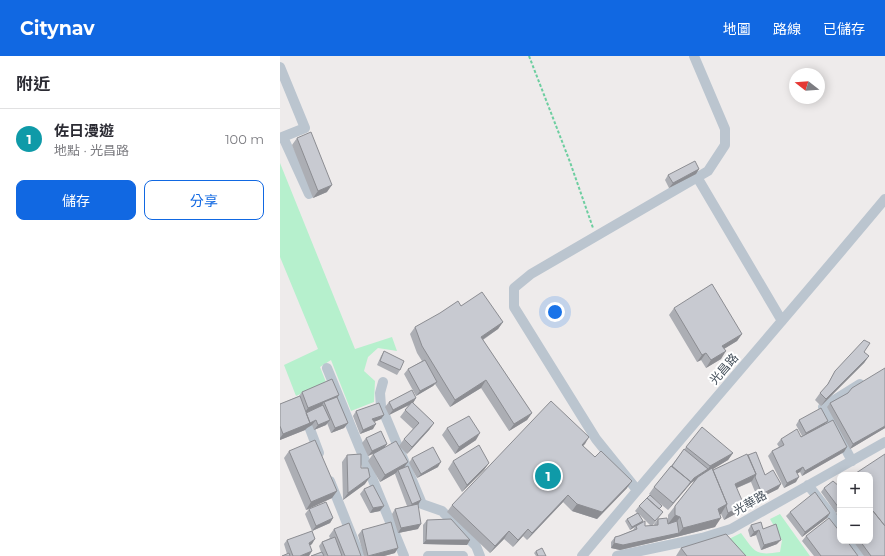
<!DOCTYPE html>
<html lang="zh-TW">
<head>
<meta charset="utf-8">
<style>
  :root { --surface:#fff; --page:#f2f2f3; --text:#2b2b33; --muted:#7c7c81; --line:#e1e1e2; --accent:#1168e2 }
  body { margin:0; font-family:Montserrat,"Noto Sans TC",sans-serif; background:var(--page); color:var(--text) }
  .controls { position:absolute; right:12px; bottom:12px; display:grid; overflow:hidden; border-radius:8px; box-shadow:0 2px 10px #0003 }
  .controls button { width:36px; height:36px; display:grid; place-items:center; padding:0; border:0; border-bottom:1px solid var(--line); background:var(--surface); color:var(--text); font:20px sans-serif }
  .compass { position:absolute; left:509px; top:12px; width:36px; height:36px; border-radius:50%; background:var(--surface); box-shadow:0 2px 10px #0003; rotate:287deg }
  .you { position:absolute; left:275px; top:256px; width:14px; height:14px; margin:-10px; border:3px solid #fff; border-radius:50%; background:#1a73e8; box-shadow:0 0 0 6px #1a73e833 }
  .badge { display:grid; place-items:center; width:26px; height:26px; border-radius:50%; background:var(--accent); color:#fff; font-size:13px; font-weight:700 }
  .pin { position:absolute; translate:-50% -50%; border:2px solid #fff; box-shadow:0 1px 4px #0006 }
  .list { margin:0; padding:0; list-style:none }
  h2 { display:flex; justify-content:space-between; align-items:center; height:52px; margin:0; padding:0 16px; font-size:17px }
  h2 small { font-size:13px; font-weight:400; color:var(--muted) }
  .list li { display:grid; grid-template-columns:26px 1fr auto; gap:12px; align-items:center; box-sizing:border-box; height:60px; padding:0 16px; border-top:1px solid var(--line) }
  .list b { display:block; font-size:15px; white-space:nowrap }
  .list p { margin:0; font-size:13px; white-space:nowrap; color:var(--muted) }
  .list em { font-size:13px; font-style:normal; color:var(--muted) }
  .actions { display:flex; gap:8px; padding:12px 16px }
  .actions a { flex:1; padding:9px 0; border:1px solid var(--accent); border-radius:8px; text-align:center; font-size:14px; color:var(--accent) }
  .actions .main { background:var(--accent); color:#fff }
  .map { position:relative; flex:none; width:605px; height:500px; overflow:hidden }
  header { display:flex; align-items:center; gap:24px; box-sizing:border-box; height:56px; padding:0 20px; background:var(--accent); color:#fff }
  header strong { font-size:19px }
  nav { display:flex; gap:22px; margin-inline-start:auto; font-size:14px }
  main { display:flex }
  aside { flex:1; background:var(--surface) }
  .map>svg:first-child { display:block }
</style>
</head>
<body>
<header>
<strong>Citynav</strong>
<nav><a>地圖</a><a>路線</a><a>已儲存</a></nav>
</header>
<main>
<aside>
<h2>附近<small></small></h2>
<ul class="list">
<li><span class="badge" style="background:#0f9aa8">1</span><div><b>佐日漫遊</b><p>地點 · 光昌路</p></div><em>100 m</em></li>
</ul>
<div class="actions"><a class="main">儲存</a><a>分享</a></div>
</aside>
<div class="map">
<svg width="605" height="500" viewBox="0 0 605 500">
  <rect width="100%" height="100%" fill="#eeebeb"/>
  <!-- green -->
  <path fill="#b6f0cd" d="M0,107L75,293L112,281L117,295L98,292L88,301L84,315L95,325L94,346L71,355L51,304L40,311L46,326L16,340L4,309L38,293L0,201Z
    M500,458L530,500H455L443,486L461,477C475,496 475,500 500,496L502,484L490,463Z"/>
  <g fill="none" stroke-linecap="round" stroke-linejoin="round">
    <!-- path -->
    <path stroke="#6dcea0" stroke-width="2" stroke-dasharray="3 2" stroke-linecap="butt" d="M249,0L290,106L313,172"/>
    <!-- minor -->
    <path stroke="#bbc5cf" stroke-width="10" d="M0,11L25,72L0,82
      M3,81L29,138
      M417,121L502,265
      M47,312L124,500
      M103,326L100,337L101,350L142,448L162,455L196,490L200,500
      M30,373L39,397
      M572,405L543,351L580,328
      M50,425L80,500
      M528,429L560,470
      M357,434L316,383L234,251V232L251,218L428,115L445,89V73L414,0
      M570,485L581,500
      M148,500H183
      M302,500C402,380 505,263 605,143
      M337,500L422,482L451,473L605,386"/>
  </g>
  <!-- wall -->
  <path fill="#acaeb4" fill-rule="evenodd" d="M17,82L47,136L33,142L12,89Z
    M419,113L416,118L389,132L385,124L388,119Z
    M181,250L223,266L218,273L203,284L252,357L247,364L229,375L201,332L170,351L155,328L153,330L136,340L124,318L128,313L142,305L137,297L130,278L135,271Z
    M394,252L462,278L457,285L444,293L441,303L426,312L421,304L417,306L389,259Z
    M104,295L120,314L117,319L97,309L101,300Z
    M584,296L589,300L584,307L541,350L535,344L540,337L546,331L551,322L555,315Z
    M22,336L57,341L68,367L64,372L51,377L47,367L46,369L34,374L32,369L27,372L25,374L0,384V348L19,340Z
    M568,337L605,372L570,393L547,351L550,347Z
    M136,342L133,347L154,367L149,374L127,398L119,390L124,383L133,373L120,361L129,349L109,359L105,351L109,346Z
    M76,355L104,359L101,363L94,366L93,373L80,378L73,360Z
    M519,364L548,365L545,368L564,396L522,420L520,416L517,417L516,426L504,432L488,400L492,395L499,391L497,388L501,383L522,380L516,369Z
    M167,372L196,384L175,398L162,379Z
    M309,381L303,390L347,432L317,463L292,455L283,446L247,484L243,480L233,491L224,483L210,497L167,456L172,449Z
    M86,382L107,388L104,392L124,411L138,449V473L118,477L112,458L115,453L127,450L115,418L116,417L100,426L88,405L93,398L95,397L88,400L82,387Z
    M406,391L453,397L448,404L432,413L433,414L468,399L485,419L501,428L498,433L478,443L471,426L457,432L459,456L444,464L441,458H440L435,471L396,481L340,494L331,492V486L335,481L339,480L353,474L355,471L350,474L345,465L347,463L357,457L355,455L359,450L370,439L369,438L374,431L391,410ZM417,423L395,450L388,459V467L378,463L374,468L375,470H372L383,456L379,453L372,441L388,454L411,427ZM359,458L371,470H365L361,467L363,465Z
    M9,395L57,435L52,442L26,454L4,402Z
    M67,399L81,412L85,428L63,444L62,406Z
    M132,402L158,411L137,422L129,407Z
    M173,405L209,407L204,414L182,436L168,413Z
    M590,419L605,500H584L576,489L574,485H590Z
    M560,431V463L556,458L558,455L556,457L541,436L544,432Z
    M84,433L100,455L90,457L80,438Z
    M29,453L53,462L50,467L32,475L25,458Z
    M510,456L550,457L547,462L522,481L506,460Z
    M147,464L190,484L187,489L143,488V469Z
    M471,469L483,473L497,488L481,494L476,479L470,481L468,474Z
    M54,473L81,500H31L41,496L39,490L42,486L50,482L49,480Z
    M82,474L115,497L104,500H84L78,479Z
    M526,480L578,500H534L522,485Z
    M7,484L32,488L30,489L29,500H2L7,498L4,488Z
    M401,492L466,500H396Z
    M256,495L266,500H256L254,497Z"/>
  <!-- shaded-wall -->
  <path fill="#8c8d92" d="M419,113L416,118L389,132L393,127Z
    M52,129L47,136L33,142L38,135Z
    M223,266L218,273L196,288L201,281Z
    M462,278L457,285L437,297L442,290Z
    M446,295L441,303L426,312L431,304Z
    M426,297L421,304L417,306L422,299Z
    M589,300L584,307L541,350L546,343Z
    M206,324L201,332L170,351L175,344Z
    M157,326L153,330L136,340L140,335Z
    M59,339L54,346H44L41,351L23,359L28,352Z
    M136,342L133,347L109,359L113,354Z
    M252,357L247,364L229,375L234,368Z
    M104,359L101,363L89,368L92,363Z
    M36,364L32,369L27,372L25,374L0,384V382L3,378Z
    M50,364L46,369L34,374L38,369Z
    M548,365L544,369L523,381L526,377Z
    M68,367L64,372L51,377L55,372Z
    M154,367L149,374L127,398L132,391Z
    M96,368L93,373L80,378L83,374Z
    M605,370V372L570,393L573,388Z
    M200,377L196,384L175,398L179,391Z
    M309,381L305,388L297,396L302,389Z
    M107,388L103,393L88,400L92,395Z
    M567,391L564,396L522,420L525,415Z
    M453,397L448,404L425,418L411,427L388,454L393,447L414,422L428,413L430,410Z
    M128,406L123,413L118,414L116,417L100,426L105,419Z
    M161,406L158,411L137,422L141,418Z
    M209,407L204,414L182,436L187,429Z
    M523,411L520,416L513,420L516,415Z
    M476,418L472,425L450,435L455,428Z
    M90,421L85,428L63,444L68,437Z
    M519,421L516,426L504,432L507,427Z
    M352,425L347,432L317,463L292,455L297,448Z
    M501,428L498,433L478,443L482,438Z
    M57,435L52,442L26,454L31,446Z
    M288,439L283,446L247,484L252,477Z
    M141,444L138,449L128,453L132,448Z
    M447,448L441,458L432,463L438,453Z
    M464,449L459,456L444,464L448,457Z
    M104,450L100,455L90,457L93,452Z
    M550,457L547,462L522,481L525,476Z
    M395,459L400,461L394,470L388,468Z
    M53,462L50,467L32,475L36,470Z
    M441,462L435,471L396,481L403,472Z
    M363,465L361,468L356,470L350,474L352,471Z
    M141,468L138,473L118,477L121,472Z
    M248,473L243,480L233,491L238,484Z
    M479,474L476,479L470,481L474,476Z
    M229,475L224,483L210,497L215,490Z
    M399,477L396,481L340,494L331,492L334,487Z
    M35,483L32,488L26,492L29,487Z
    M146,484H190L187,489L143,488Z
    M501,484L497,488L481,494L484,489Z
    M118,492L115,497L104,500H89Z
    M32,495L29,500H20Z"/>
  <!-- building -->
  <path fill="#c8cad1" stroke="#8c8d92" d="M31,76L52,129L38,135L17,82Z
    M415,105L419,113L393,127L388,119Z
    M432,228L462,278L442,290L446,295L431,304L426,297L422,299L394,252Z
    M202,236L223,266L201,281L252,357L234,368L206,324L175,344L142,290L135,271L160,257L178,245L181,250Z
    M584,284L590,287L584,296L589,300L546,343L540,337L548,328L555,315Z
    M104,295L124,305L120,314L100,305Z
    M145,304L157,326L140,335L128,313Z
    M605,312V370L573,388L550,347L568,337L572,332Z
    M52,323L59,339L28,352L22,336Z
    M132,334L136,342L113,354L109,346Z
    M20,340L30,367L3,378L0,370V348Z
    M57,341L68,367L55,372L44,346Z
    M271,345L309,381L302,389L315,401L321,395L352,425L322,456L297,448L288,439L252,477L248,473L238,484L229,475L215,490L172,449Z
    M132,346L154,367L132,391L124,383L139,367L125,354Z
    M99,347L104,359L92,363L96,368L83,374L76,355Z
    M43,349L50,364L38,369L36,364L30,367L26,357Z
    M541,352L548,365L526,377L519,364Z
    M189,360L200,377L179,391L167,372Z
    M553,364L567,391L525,415L523,411L516,415L519,421L507,427L492,395L504,389L501,383L517,373L521,381Z
    M422,371L453,397L430,410L406,391Z
    M101,375L107,388L92,395L86,382Z
    M35,384L57,435L31,446L9,395Z
    M116,385L128,406L105,419L93,398Z
    M199,389L209,407L187,429L173,405Z
    M153,391L161,406L141,418L132,402Z
    M404,393L428,413L414,422L409,428L411,426L392,410Z
    M476,396L485,419L493,414L501,428L482,438L475,421L476,418L468,399Z
    M81,398V412H88L90,421L68,437L67,399Z
    M467,398L476,418L455,428L464,449L448,457L446,450L447,448L433,414Z
    M605,398V470L593,455H592L590,453V419H573Z
    M128,410L141,444L132,448L118,414Z
    M391,410L411,426L393,447L374,431Z
    M432,412L447,448L438,453L441,462L403,472L400,461L395,459V450L418,421Z
    M553,425L560,431V452H559L544,432Z
    M93,429L104,450L93,452L84,433Z
    M535,436L550,457L525,476L510,456Z
    M370,439L382,450L379,453L367,442Z
    M367,442L383,456L375,465L359,450Z
    M46,446L53,462L36,470L29,453Z
    M138,448L141,468L121,472L115,453Z
    M593,455L605,470V500H591L580,485H590V457Z
    M358,457L363,465L352,471L347,463Z
    M387,462L388,468L397,465L399,477L343,489L334,487L335,481L339,480L357,473L356,470L365,465V470L378,469V463Z
    M549,462L560,476V485H567L578,500H541L526,480Z
    M171,463L190,484H146L147,464Z
    M111,466L118,492L88,500L82,474Z
    M481,466L483,473L496,468L501,484L484,489L479,474L474,476L471,469Z
    M69,467L81,500H65L54,473Z
    M32,475L35,483L29,487L32,495L20,500H13L7,484Z
    M446,478L466,500H407L401,492Z
    M55,481L62,500H48L42,486Z
    M262,492L266,500H258L256,495Z
    M42,496L44,500H31Z
    M9,497L10,500H2Z"/>
  <g text-anchor="middle" stroke-width="4" stroke-linejoin="round" paint-order="stroke">
    <!-- street labels -->
    <g font-size="12" fill="#434e59" stroke="#fff">
      <text transform="translate(444 313) rotate(-49)" y="4">光昌路</text>
      <text transform="translate(470 447) rotate(-30)" y="4">光華路</text>
    </g>
  </g>
</svg>
<div class="controls">
<button>+</button>
<button>−</button>
</div>
<svg class="compass" viewBox="-18 -18 36 36"><path d="M0-13l5 13h-10z" fill="#e53935"/><path d="M0 13l5-13h-10z" fill="#7c7c81"/></svg>
<div class="you"></div>
<div class="pin badge" style="left:268px;top:420px;background:#0f9aa8">1</div>
</div>
</main>
</body>
</html>
